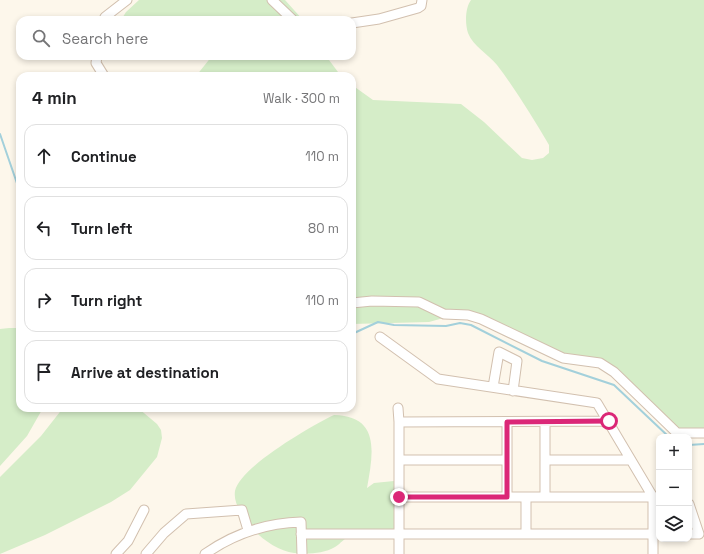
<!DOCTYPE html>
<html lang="en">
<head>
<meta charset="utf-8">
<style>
  :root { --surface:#fff; --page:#f2f2f2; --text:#202124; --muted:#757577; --line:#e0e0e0 }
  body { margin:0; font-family:"Space Grotesk",sans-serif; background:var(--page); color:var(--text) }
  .controls { position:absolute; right:12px; bottom:12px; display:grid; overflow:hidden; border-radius:8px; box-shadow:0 2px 6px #0003 }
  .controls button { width:36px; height:36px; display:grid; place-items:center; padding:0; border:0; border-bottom:1px solid var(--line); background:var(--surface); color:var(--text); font:20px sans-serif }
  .stop { position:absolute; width:12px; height:12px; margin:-9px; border:3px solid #db2777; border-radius:50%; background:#fff }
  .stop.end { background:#db2777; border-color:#fff; box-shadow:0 1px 4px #0008 }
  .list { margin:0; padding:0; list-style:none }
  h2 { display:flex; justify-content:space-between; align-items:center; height:52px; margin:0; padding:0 16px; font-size:17px }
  h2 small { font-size:13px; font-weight:400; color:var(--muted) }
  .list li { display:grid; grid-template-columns:26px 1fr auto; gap:12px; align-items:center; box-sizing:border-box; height:64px; margin:0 8px 8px; padding:0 8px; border:1px solid var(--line); border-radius:12px }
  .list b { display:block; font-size:15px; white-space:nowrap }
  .list em { font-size:13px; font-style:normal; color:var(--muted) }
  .icon { flex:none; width:22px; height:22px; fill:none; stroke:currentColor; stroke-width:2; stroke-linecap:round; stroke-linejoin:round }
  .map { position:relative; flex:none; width:704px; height:554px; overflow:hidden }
  .search { position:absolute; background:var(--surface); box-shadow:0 2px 6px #0003; left:16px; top:16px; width:340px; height:44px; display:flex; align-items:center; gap:10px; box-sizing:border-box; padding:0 14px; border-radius:12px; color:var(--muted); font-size:15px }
  .panel { position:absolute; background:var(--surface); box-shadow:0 2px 6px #0003; left:16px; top:72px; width:340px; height:340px; border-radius:12px }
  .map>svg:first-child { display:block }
</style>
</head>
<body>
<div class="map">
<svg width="704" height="554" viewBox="0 0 704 554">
  <rect width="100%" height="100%" fill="#fdf7eb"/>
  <!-- green -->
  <path fill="#d5edc8" d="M139,0H285L303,20H121L126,12Z
    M471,0H704V432L677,431L605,363L548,350L458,314L429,322L352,324V85L373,100L461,104L484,122L522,158L532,160L543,158L549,153V145C533,118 516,90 497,65C488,54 473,46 468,33C465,24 465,8 471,0Z
    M212,56H326L341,76H196Z
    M9,328H20V408H43L27,436L0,466V329Z
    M63,408H138L157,424L161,430L162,438L157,457L130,490L111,502L45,535L0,554V477L41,436Z
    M334,415C381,416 373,454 367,488L374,483L394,481L395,529L394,531C384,531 359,531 352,534C346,537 340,544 335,547C323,554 307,554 294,553C278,551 258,537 249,524C243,515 233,504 235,491C240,467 311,426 334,415Z"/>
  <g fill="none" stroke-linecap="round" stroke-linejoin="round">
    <!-- stream -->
    <path stroke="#a3d0db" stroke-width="2" d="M0,134L20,192
      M352,334L378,322L394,325L446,326L460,323L471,325L542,361L614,385L669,437
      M689,445L704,444"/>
    <!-- minor casing -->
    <g stroke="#d2c0af" stroke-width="11">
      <path id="minor" d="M272,0L293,20
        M104,20L105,17L127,0
        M352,23L379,19L418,8L421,6L422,0
        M97,56L96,63L104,76
        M352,303L372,301L419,302L444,314L468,315L481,319L563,358L600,363L614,372L677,433H704
        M380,337L438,379L597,403L653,497V554
        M493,387L499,352L517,361L513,391
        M398,408L399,422
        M507,422V497
        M545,422V497
        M399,460H507
        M545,460H631
        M399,497H658
        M689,504L699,534H689
        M301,534H658
        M526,534V497
        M116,554L128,541L144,510
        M146,554L164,533L186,514L242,510L248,530
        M205,554C235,533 265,523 301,522L302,554
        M399,554V422L609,421"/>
    </g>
    <!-- minor -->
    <use href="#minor" stroke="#fff" stroke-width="9"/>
  </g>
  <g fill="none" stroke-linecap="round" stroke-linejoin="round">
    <!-- route -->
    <path stroke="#db2777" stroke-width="5" d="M399,497H507V422L609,421"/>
  </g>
</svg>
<div class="controls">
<button>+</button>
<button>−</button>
<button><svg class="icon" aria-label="layers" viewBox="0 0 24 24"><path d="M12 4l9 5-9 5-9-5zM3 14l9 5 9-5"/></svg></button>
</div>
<div class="stop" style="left:609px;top:421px"></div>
<div class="stop end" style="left:399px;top:497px"></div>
<div class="search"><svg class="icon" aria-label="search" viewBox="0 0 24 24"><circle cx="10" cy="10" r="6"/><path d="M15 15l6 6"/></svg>Search here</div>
<section class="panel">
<h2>4 min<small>Walk · 300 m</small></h2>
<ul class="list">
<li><svg class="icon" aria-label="ahead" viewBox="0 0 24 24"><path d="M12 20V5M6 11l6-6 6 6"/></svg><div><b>Continue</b></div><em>110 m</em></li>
<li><svg class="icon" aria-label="left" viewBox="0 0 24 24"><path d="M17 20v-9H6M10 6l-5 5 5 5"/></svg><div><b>Turn left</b></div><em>80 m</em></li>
<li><svg class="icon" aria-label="right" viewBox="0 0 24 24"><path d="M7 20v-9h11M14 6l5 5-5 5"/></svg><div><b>Turn right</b></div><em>110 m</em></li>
<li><svg class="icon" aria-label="arrive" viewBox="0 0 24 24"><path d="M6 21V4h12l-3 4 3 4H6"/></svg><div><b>Arrive at destination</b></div></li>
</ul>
</section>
</div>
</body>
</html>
